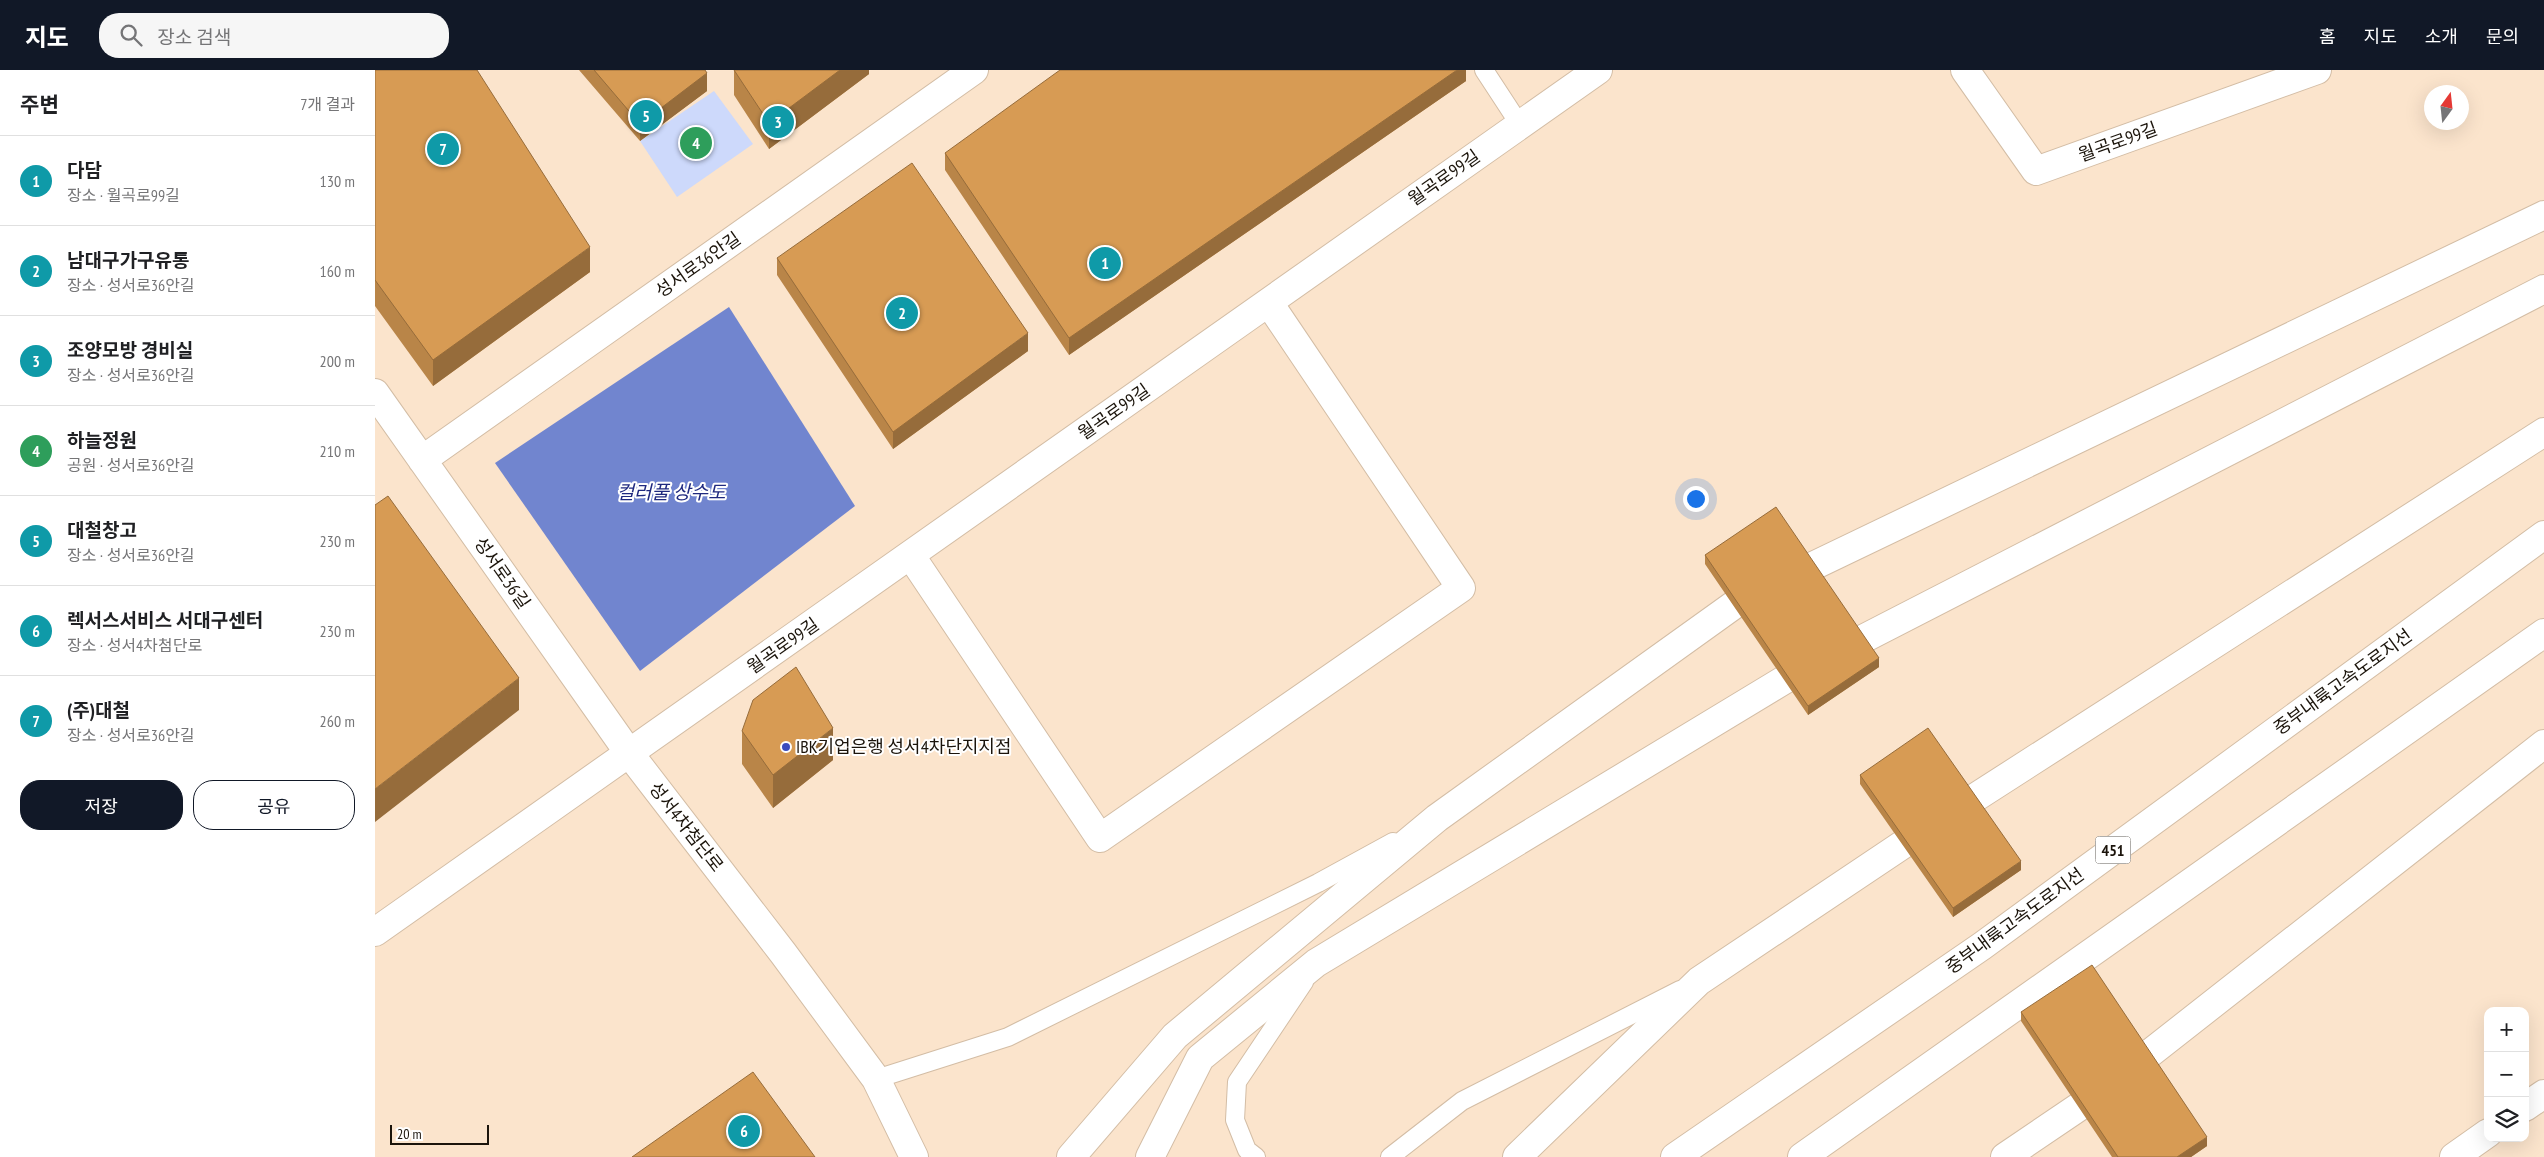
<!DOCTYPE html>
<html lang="ko">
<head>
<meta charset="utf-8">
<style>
  :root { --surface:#fff; --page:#f6f6f6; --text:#202124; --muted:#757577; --line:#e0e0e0; --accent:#111827 }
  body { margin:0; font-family:"PT Sans Narrow","Noto Sans KR",sans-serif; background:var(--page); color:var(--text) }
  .controls { position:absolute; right:15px; bottom:15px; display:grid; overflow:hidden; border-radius:10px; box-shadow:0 5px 20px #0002 }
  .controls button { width:45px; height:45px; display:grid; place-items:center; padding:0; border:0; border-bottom:1px solid var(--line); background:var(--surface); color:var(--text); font:25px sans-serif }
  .compass { position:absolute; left:2049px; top:15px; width:45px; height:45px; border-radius:50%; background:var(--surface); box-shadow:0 5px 20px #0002; rotate:15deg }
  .scale { position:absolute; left:15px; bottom:12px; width:99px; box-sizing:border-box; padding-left:5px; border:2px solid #1b140b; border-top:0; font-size:14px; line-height:18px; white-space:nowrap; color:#1b140b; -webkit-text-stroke:4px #fff; paint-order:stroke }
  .you { position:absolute; left:1320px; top:428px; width:18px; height:18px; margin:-12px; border:4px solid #fff; border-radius:50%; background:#1a73e8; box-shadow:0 0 0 8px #1a73e833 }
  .badge { display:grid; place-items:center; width:32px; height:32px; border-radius:50%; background:var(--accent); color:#fff; font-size:16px; font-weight:700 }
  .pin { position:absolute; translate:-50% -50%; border:2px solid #fff; box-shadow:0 1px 5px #0006 }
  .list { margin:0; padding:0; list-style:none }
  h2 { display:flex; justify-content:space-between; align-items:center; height:65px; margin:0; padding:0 20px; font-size:21px }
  h2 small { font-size:16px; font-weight:400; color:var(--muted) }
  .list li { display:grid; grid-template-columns:32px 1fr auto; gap:15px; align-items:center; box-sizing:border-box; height:90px; padding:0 20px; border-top:1px solid var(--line) }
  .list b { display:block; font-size:19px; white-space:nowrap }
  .list p { margin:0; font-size:16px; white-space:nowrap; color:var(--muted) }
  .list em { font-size:16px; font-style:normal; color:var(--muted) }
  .actions { display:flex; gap:10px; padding:15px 20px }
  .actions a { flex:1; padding:11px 0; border:1px solid var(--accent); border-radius:20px; text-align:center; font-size:18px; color:var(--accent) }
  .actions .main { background:var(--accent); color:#fff }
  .icon { flex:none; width:28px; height:28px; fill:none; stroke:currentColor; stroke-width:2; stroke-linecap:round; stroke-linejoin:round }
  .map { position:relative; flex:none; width:2169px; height:1087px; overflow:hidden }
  header { display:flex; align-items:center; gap:30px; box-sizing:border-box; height:70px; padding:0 25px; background:var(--accent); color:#fff }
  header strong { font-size:24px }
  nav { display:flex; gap:28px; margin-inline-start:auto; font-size:18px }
  .search { width:350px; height:45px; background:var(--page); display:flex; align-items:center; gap:12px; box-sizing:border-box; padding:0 18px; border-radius:20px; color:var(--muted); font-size:19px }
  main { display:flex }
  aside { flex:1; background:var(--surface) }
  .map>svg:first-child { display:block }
</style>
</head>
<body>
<header>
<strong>지도</strong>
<div class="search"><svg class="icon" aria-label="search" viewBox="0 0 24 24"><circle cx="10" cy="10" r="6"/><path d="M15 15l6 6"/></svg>장소 검색</div>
<nav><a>홈</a><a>지도</a><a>소개</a><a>문의</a></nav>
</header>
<main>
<aside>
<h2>주변<small>7개 결과</small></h2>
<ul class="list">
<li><span class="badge" style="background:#0f9aa8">1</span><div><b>다담</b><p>장소 · 월곡로99길</p></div><em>130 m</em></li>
<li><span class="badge" style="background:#0f9aa8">2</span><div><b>남대구가구유통</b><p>장소 · 성서로36안길</p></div><em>160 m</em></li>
<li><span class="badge" style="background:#0f9aa8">3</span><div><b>조양모방 경비실</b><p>장소 · 성서로36안길</p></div><em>200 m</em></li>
<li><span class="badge" style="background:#2e9e5b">4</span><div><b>하늘정원</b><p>공원 · 성서로36안길</p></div><em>210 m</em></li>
<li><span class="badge" style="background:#0f9aa8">5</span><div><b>대철창고</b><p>장소 · 성서로36안길</p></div><em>230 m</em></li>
<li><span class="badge" style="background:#0f9aa8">6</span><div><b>렉서스서비스 서대구센터</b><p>장소 · 성서4차첨단로</p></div><em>230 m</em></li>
<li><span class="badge" style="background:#0f9aa8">7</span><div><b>(주)대철</b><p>장소 · 성서로36안길</p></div><em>260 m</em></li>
</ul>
<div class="actions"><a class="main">저장</a><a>공유</a></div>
</aside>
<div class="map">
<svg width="2169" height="1087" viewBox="0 0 2169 1087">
  <rect width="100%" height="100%" fill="#fbe4cc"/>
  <!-- green -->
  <path fill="#cdd9fb" d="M339,21L378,74L302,127L265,71Z"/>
  <!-- water -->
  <path fill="#7185cf" d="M354,237L480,436L265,601L120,393Z"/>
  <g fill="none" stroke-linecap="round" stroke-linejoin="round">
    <!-- service casing -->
    <g stroke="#d3bda5" stroke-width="20">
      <path id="service" d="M1109,0L1145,55
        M501,1009L633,967L943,813L1018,772
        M881,1087L872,1080L860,1050L862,1012L929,912
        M1015,1087L1087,1031L1305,920"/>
    </g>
    <!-- minor casing -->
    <g stroke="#d3bda5" stroke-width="30">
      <path id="minor" d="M1590,0L1661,101L1942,0
        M536,486L725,768L1086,518L894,233
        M2150,1037L2169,1024
        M2079,1087L2113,1063"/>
    </g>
    <!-- tertiary casing -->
    <g stroke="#d3bda5" stroke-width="30">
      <path id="tertiary" d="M0,323L254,683L408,883L501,1009L539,1087
        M47,390L599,0"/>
    </g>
    <!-- secondary casing -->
    <g stroke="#d3bda5" stroke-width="30">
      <path id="secondary" d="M0,862L1223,0"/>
    </g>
    <!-- motorway casing -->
    <g stroke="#d3bda5" stroke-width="30">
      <path id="motorway" d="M696,1087L800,966L1062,748L1363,532L2169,145
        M775,1087L825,988L941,893L1414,607L2169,219
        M1142,1087L1324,911L1545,763L2169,362
        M1300,1087L1607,876L2169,465
        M1427,1087L2169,563
        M1630,1087L1723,1024L2169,674"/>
    </g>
    <!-- service -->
    <use href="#service" stroke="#fff" stroke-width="18"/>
    <!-- minor -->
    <use href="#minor" stroke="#fff" stroke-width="28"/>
    <!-- tertiary -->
    <use href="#tertiary" stroke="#fff" stroke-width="28"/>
    <!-- secondary -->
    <use href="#secondary" stroke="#fff" stroke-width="28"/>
    <!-- motorway -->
    <use href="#motorway" stroke="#fff" stroke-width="28"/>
  </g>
  <!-- wall -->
  <path fill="#b98548" d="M0,0L215,202L58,316L0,236Z
    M204,0H330L332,21L265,71Z
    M359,0H494V4L394,79L359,25Z
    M1091,0V11L694,285L570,100V83Z
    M402,188L653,281L518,379L402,205Z
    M1330,485L1504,597L1433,645L1330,494Z
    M367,661L458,690L398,738L367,694Z
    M1485,705L1646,800L1578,847L1485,714Z
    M1646,942L1832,1076L1816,1087H1737L1646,951Z"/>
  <!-- shaded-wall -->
  <path fill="#966c3b" d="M465,0H494V4L394,79V53Z
    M1082,0H1091V11L694,285V268Z
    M332,3V21L265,71V54Z
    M215,177V202L58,316V290Z
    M653,263V281L518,379V362Z
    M1504,588V597L1433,645V636Z
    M144,608V640L0,752V719Z
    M458,658V690L398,738V705Z
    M1646,791V800L1578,847V838Z
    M1832,1067V1076L1816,1087H1802Z"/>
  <!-- building -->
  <path fill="#d79b54" stroke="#966c3b" d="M0,0H102L215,177L58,290L0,210Z
    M219,0H330L332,3L265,54Z
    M359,0H465L394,53Z
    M685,0H1082L694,268L570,83Z
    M537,93L653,263L518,362L402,188Z
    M13,426L144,608L0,719V435Z
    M1401,437L1504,588L1433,636L1330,485Z
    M421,597L458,658L398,705L367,661L378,630Z
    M1553,658L1646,791L1578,838L1485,705Z
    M1717,895L1832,1067L1802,1087H1743L1646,942Z
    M378,1002L440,1087H257Z"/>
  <!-- markers -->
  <circle fill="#3a4bbe" stroke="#fff" stroke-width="2" cx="411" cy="677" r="5"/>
  <g text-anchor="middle" stroke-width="4" stroke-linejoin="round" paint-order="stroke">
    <!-- shield labels -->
    <rect fill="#fff" stroke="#5f5a54" stroke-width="1" x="1720.5" y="766.5" width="35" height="27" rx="4"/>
    <g font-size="16" font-weight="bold" fill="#1b140b">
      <text x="1738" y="786">451</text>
    </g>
    <!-- street labels -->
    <g font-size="18" fill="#1b140b" stroke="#fff">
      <text transform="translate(1743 72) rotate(-20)" y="6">월곡로99길</text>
      <text transform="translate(1069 108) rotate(-35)" y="6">월곡로99길</text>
      <text transform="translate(323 195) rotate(-35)" y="6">성서로36안길</text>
      <text transform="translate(739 342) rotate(-35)" y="6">월곡로99길</text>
      <text transform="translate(127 503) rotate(55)" y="6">성서로36길</text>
      <text transform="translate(408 576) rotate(-35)" y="6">월곡로99길</text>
      <text transform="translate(1968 612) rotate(-36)" y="6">중부내륙고속도로지선</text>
      <text transform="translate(311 757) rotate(52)" y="6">성서4차첨단로</text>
      <text transform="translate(1640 851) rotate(-36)" y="6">중부내륙고속도로지선</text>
    </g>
    <!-- poi labels -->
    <g font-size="18" fill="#1b140b" stroke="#fff" text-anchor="start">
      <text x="421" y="683">IBK기업은행 성서4차단지지점</text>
    </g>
    <!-- water labels -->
    <g font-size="19" font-style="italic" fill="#1f297f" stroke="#fff">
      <text x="296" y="429">컬러풀 상수도</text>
    </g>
  </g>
</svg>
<div class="controls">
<button>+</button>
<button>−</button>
<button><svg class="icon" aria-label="layers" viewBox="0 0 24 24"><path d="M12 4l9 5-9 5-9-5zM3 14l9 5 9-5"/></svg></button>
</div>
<svg class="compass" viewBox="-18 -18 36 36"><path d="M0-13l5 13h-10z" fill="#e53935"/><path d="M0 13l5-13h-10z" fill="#757577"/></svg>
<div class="scale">20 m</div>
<div class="you"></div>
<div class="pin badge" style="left:730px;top:193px;background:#0f9aa8">1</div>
<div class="pin badge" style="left:527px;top:243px;background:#0f9aa8">2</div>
<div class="pin badge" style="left:403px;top:52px;background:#0f9aa8">3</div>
<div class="pin badge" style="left:321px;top:73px;background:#2e9e5b">4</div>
<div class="pin badge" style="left:271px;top:46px;background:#0f9aa8">5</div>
<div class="pin badge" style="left:369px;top:1061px;background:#0f9aa8">6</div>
<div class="pin badge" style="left:68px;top:79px;background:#0f9aa8">7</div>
</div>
</main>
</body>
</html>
